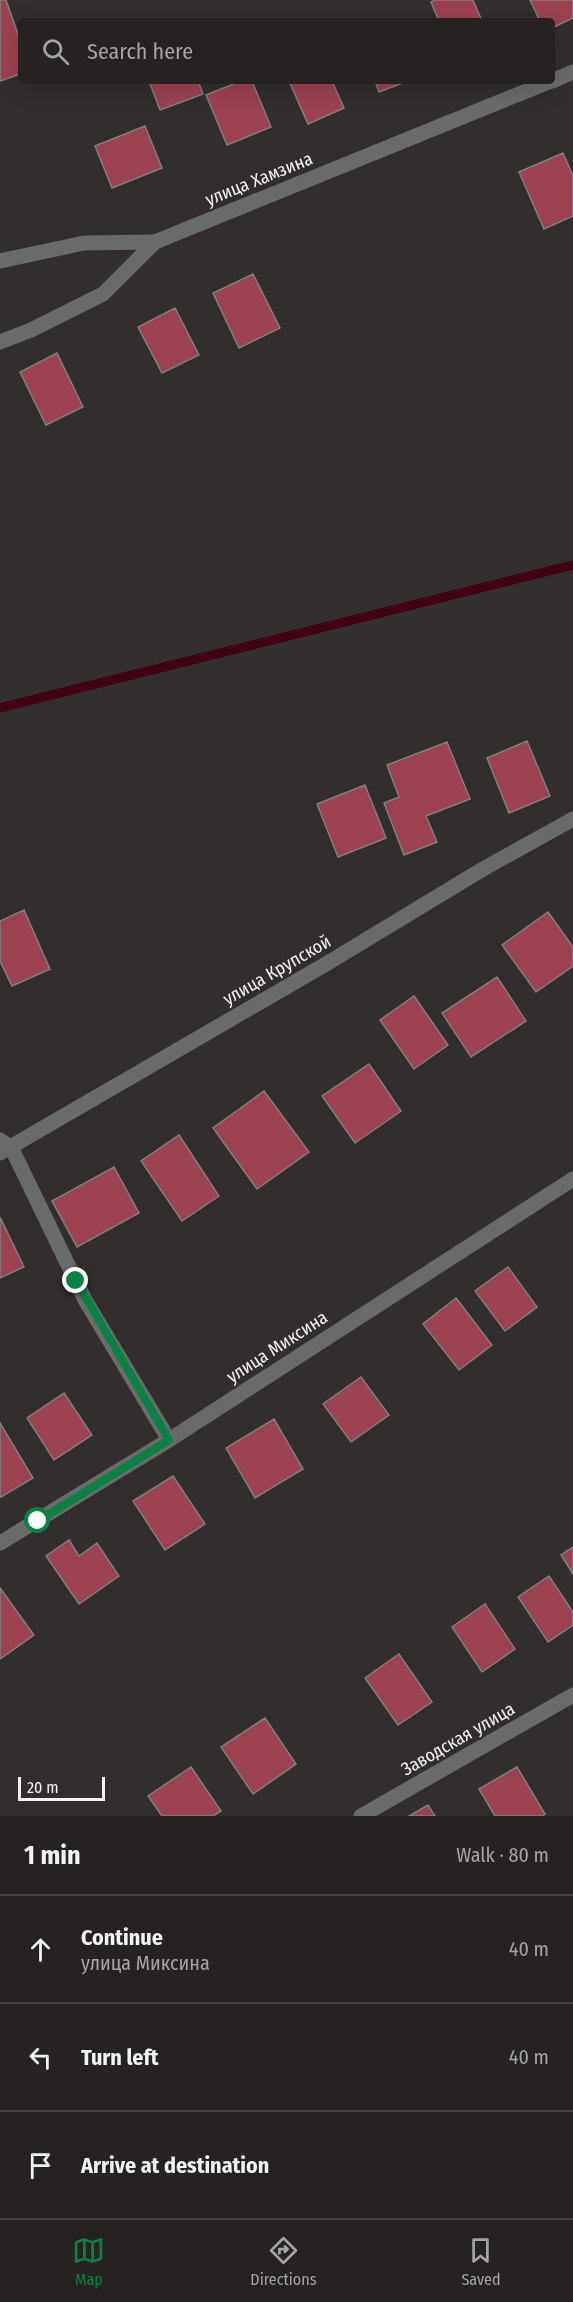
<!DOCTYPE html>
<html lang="en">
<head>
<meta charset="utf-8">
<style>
  :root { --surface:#262222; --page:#2e2a2a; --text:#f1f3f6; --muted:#a4a4a5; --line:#423f40; --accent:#0b8043 }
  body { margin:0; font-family:"Fira Sans Condensed",sans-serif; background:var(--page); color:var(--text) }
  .scale { position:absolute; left:18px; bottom:15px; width:87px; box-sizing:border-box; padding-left:6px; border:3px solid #f5f2f3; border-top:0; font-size:16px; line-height:21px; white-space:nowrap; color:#f5f2f3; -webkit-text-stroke:4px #322e2e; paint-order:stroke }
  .stop { position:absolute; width:18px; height:18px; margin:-14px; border:4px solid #0b8043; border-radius:50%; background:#fff }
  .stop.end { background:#0b8043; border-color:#fff; box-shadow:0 2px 6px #0008 }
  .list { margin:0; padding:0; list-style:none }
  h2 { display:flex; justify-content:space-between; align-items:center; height:78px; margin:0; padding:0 24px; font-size:26px }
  h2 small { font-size:20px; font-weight:400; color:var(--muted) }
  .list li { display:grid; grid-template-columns:39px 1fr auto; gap:18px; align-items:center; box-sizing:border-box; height:108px; padding:0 24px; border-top:2px solid var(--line) }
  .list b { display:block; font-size:22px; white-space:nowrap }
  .list p { margin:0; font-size:20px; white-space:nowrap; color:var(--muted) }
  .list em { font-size:20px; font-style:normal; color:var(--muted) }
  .icon { flex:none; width:33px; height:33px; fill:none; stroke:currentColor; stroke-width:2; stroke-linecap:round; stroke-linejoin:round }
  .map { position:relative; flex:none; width:573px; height:1816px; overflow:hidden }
  .search { position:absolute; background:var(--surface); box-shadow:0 6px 24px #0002; left:18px; right:18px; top:18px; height:66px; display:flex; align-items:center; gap:15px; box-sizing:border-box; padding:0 21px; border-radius:6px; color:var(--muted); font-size:22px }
  .sheet { height:402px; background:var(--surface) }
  nav { display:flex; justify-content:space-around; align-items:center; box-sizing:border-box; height:84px; border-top:2px solid var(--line); background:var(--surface); font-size:16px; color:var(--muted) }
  nav a { display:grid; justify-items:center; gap:3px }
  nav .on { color:var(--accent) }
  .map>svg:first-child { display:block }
</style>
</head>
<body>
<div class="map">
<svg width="573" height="1816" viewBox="0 0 573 1816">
  <rect width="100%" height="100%" fill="#322e2e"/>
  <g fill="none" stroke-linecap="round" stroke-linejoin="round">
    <!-- stream -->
    <path stroke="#410012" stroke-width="9" d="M0,708L573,565"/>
  </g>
  <!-- building -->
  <path fill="#9b4151" stroke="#827d7e" stroke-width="1.5" d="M0,0H6L21,43V74L0,81Z
    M435,0H473L482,21H439L431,2Z
    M530,0H573V18L552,28V21H540Z
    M149,81H198L203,94L160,110Z
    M241,81H252L271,127L227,145L206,95Z
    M289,81H332L344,108L308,124Z
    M375,81H408L379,92Z
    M145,126L162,168L112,188L95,146Z
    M563,153L573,176V216L544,229L519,172Z
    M253,274L280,328L239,348L213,293Z
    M175,308L199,355L162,373L138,327Z
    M57,353L83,407L46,425L20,372Z
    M527,741L550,796L509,813L487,758Z
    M447,742L470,799L426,816L437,842L404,855L384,803L399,797L387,765Z
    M365,785L386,838L338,857L317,804Z
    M24,910L50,969L12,986L0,961V921Z
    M548,912L573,947V966L536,992L502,945Z
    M497,977L526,1021L471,1057L442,1013Z
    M414,996L448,1045L414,1069L380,1020Z
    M369,1064L401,1111L355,1143L322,1096Z
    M264,1091L309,1152L257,1189L213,1128Z
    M179,1135L219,1196L182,1221L141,1161Z
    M114,1167L139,1213L77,1247L52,1201Z
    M0,1217L24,1267L0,1278Z
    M508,1267L537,1307L505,1331L475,1291Z
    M456,1298L492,1345L459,1370L423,1324Z
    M361,1377L389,1415L351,1442L323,1404Z
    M64,1393L92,1435L54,1460L27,1418Z
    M274,1419L303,1469L255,1498L226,1448Z
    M0,1423L33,1478L1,1497L0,1495Z
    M173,1476L205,1524L165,1550L133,1501Z
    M69,1540L79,1556L97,1543L119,1576L79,1604L46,1556Z
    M573,1547V1574L561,1555Z
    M549,1576L573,1612V1625L548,1642L518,1597Z
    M0,1588L34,1635L0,1659Z
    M485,1604L515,1649L482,1672L452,1627Z
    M399,1654L432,1702L398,1725L365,1678Z
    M265,1718L296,1764L253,1794L221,1747Z
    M191,1767L221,1811L213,1816H162L148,1796Z
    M517,1767L545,1814L542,1816H495L479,1789Z
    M428,1805L435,1816H409Z"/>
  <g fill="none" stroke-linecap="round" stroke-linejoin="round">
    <!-- service -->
    <path stroke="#696b6b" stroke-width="15" d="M0,261L84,243L155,242
      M0,1140L11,1147"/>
    <!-- minor -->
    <path stroke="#696b6b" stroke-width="15" d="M552,81L573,72
      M0,342L31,330L103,294L155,242L551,81
      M11,1147L85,1300L169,1440
      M0,1153L326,964L483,869L573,819
      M0,1543L169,1440L573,1179
      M361,1816L573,1695"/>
  </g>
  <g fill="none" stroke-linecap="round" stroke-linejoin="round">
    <!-- route -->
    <path stroke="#0b8043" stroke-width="8" d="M38,1521L169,1440L76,1281"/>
  </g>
  <g text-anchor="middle" stroke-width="4.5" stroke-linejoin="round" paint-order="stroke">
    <!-- street labels -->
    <g font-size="18" fill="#f5f2f3" stroke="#322e2e">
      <text transform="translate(259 179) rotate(-22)" y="6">улица Хамзина</text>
      <text transform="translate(277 970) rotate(-30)" y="6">улица Крупской</text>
      <text transform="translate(277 1347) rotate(-33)" y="6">улица Миксина</text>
      <text transform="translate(458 1739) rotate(-30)" y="6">Заводская улица</text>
    </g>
  </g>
</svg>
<div class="scale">20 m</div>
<div class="stop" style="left:38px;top:1521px"></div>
<div class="stop end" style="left:76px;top:1281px"></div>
<div class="search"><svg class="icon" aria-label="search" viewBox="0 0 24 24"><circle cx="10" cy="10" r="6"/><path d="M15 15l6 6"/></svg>Search here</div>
</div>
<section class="sheet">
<h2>1 min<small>Walk · 80 m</small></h2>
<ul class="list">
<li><svg class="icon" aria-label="ahead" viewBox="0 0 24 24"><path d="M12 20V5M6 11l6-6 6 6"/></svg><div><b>Continue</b><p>улица Миксина</p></div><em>40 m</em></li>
<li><svg class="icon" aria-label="left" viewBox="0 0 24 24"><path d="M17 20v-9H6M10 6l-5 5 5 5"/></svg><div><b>Turn left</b></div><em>40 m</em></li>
<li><svg class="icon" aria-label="arrive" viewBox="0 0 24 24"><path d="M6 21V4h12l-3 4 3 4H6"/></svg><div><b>Arrive at destination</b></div></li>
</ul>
</section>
<nav>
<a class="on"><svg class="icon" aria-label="map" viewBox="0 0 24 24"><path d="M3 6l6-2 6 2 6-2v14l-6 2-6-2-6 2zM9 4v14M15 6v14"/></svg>Map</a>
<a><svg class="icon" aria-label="directions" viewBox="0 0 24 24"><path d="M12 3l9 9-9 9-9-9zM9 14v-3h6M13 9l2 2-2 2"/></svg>Directions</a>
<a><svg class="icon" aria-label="saved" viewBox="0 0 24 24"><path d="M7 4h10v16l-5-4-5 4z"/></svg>Saved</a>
</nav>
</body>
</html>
